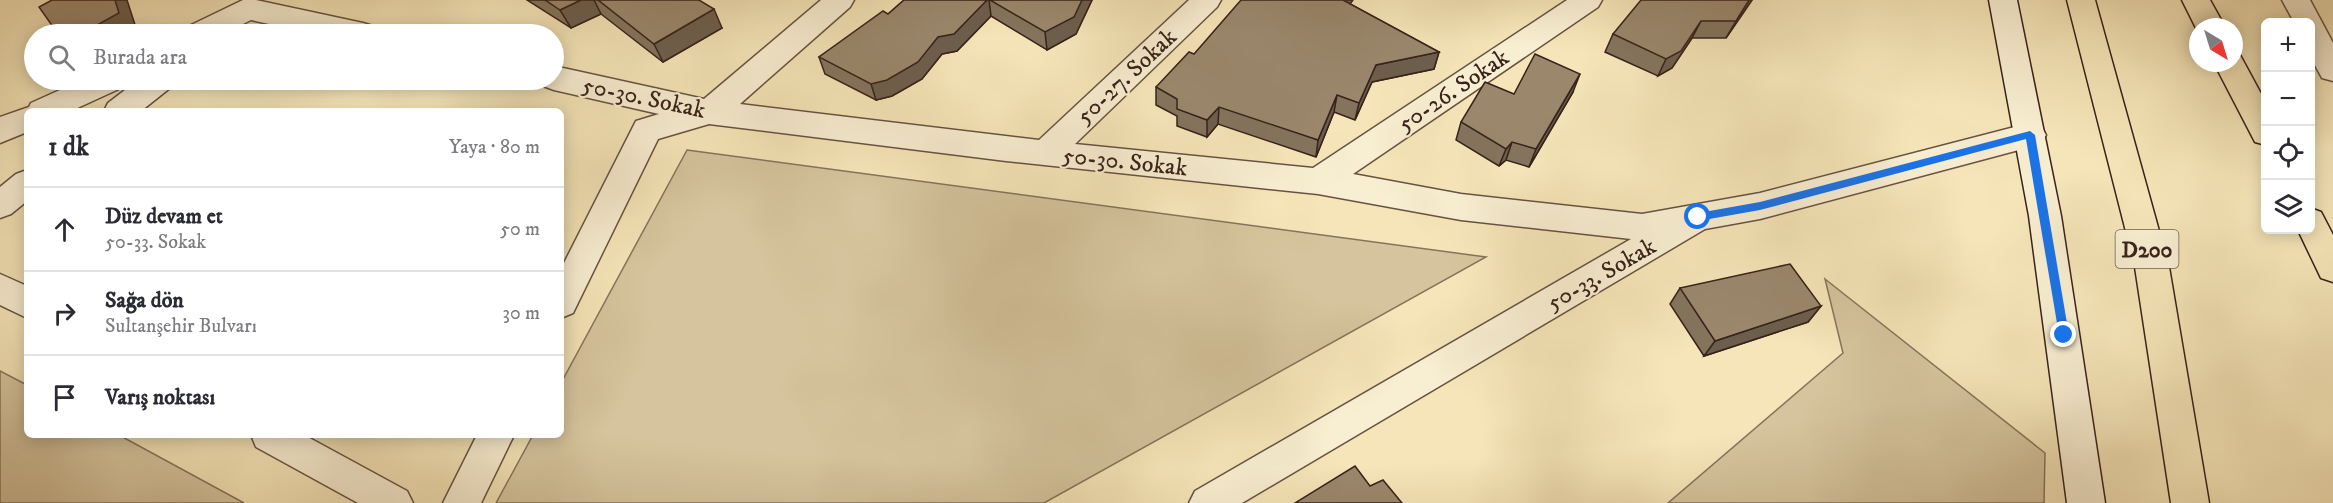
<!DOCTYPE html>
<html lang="tr">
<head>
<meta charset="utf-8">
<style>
  :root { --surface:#fff; --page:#f7f7f7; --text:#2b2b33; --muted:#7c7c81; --line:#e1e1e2 }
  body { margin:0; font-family:"IM FELL DW Pica",serif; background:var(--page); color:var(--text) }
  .controls { position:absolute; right:18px; top:18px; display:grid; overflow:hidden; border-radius:9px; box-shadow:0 3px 15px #0003 }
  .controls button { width:54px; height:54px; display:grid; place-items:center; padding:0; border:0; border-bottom:2px solid var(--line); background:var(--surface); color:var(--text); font:30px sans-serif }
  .compass { position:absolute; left:2189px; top:18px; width:54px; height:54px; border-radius:50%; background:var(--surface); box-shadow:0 3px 15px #0003; rotate:142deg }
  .stop { position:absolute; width:18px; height:18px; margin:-14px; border:4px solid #1a73e8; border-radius:50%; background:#fff }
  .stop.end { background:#1a73e8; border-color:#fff; box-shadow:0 2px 6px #0008 }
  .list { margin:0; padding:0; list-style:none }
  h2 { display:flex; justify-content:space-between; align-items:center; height:78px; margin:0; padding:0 24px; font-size:26px }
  h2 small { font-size:20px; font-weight:400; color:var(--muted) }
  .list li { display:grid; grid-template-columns:39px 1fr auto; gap:18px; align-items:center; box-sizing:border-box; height:84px; padding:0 24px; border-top:2px solid var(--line) }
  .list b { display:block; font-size:22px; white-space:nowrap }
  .list p { margin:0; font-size:20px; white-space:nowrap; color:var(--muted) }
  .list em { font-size:20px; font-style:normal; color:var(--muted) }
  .icon { flex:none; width:33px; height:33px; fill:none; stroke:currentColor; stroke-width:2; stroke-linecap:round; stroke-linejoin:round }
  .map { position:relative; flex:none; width:2333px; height:503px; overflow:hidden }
  .search { position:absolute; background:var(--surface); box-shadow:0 3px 15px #0003; left:24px; top:24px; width:540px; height:66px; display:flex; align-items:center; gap:15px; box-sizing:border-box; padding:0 21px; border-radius:33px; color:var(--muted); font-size:22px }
  .panel { position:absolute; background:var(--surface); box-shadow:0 3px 15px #0003; left:24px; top:108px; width:540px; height:330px; border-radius:9px }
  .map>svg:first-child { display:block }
</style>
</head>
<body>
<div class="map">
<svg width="2333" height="503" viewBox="0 0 2333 503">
  <rect width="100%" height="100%" fill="#f5e5b8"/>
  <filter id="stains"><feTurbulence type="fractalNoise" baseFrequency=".00333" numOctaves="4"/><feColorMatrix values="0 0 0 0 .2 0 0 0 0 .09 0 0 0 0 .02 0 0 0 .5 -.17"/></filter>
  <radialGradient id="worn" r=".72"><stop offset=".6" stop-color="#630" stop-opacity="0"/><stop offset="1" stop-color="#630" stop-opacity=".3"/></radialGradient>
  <!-- green -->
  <path fill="#d5c49d" stroke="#86735c" stroke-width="1.5" d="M687,150L1486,257L1044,503H496L533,435H561V383Z
    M1825,279L2045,453L2044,503H1668L1843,353Z
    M0,371L27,385V435H119L244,503H0Z"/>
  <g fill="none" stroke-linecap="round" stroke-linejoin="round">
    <!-- street casing -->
    <g stroke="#675342" stroke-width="3">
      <path id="street" d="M243,0H256L363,23L373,26L378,34H315L251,20L223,34H185L189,26Z
        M821,0H854L850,7L740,104L1039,140L1189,0H1221L1217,7L1075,144L1313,168L1567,0H1602L1598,7L1353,174L1461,194L1642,214L1760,193L2030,123L2041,126L2046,135L2041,144L2030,147L1760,219L1705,229L1242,503H1189L1195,491L1631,239L1461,220L1318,194L1006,161L709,124L658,139L573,313L561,318V269L636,121L659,114L554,90L543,86L540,80H554V66L704,99Z
        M2282,0H2310L2333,43V81L2322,78L2310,56V22H2294Z
        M82,80H125L121,88L71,111H27V132L0,143V117L29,107L31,103Z
        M138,80H174L170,88L141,111H104L108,103Z
        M27,170V201L11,214L0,218V187L16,174Z
        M0,274L27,286V318L0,305Z
        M251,435H304L407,491L413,503H358L256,447Z
        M477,435H514L481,503H443Z"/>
    </g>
    <!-- secondary casing -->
    <g stroke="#38221a" stroke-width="3">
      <path id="secondary" d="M1989,0H2017L2061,216L2105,503H2067L2029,216Z"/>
    </g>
    <!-- highway casing -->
    <g stroke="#38221a" stroke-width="3">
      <path id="highway" d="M2067,0H2095L2169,267L2209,503H2171L2135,267Z
        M2182,0H2210L2225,27H2198V32Z
        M2234,53L2240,55L2266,103V145L2255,142L2214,63H2234Z
        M2310,208L2321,212L2333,235V282L2321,278L2298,230H2310Z"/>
    </g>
    <!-- street -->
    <use href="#street" fill="#f8eed1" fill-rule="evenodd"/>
    <!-- secondary -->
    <use href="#secondary" fill="#f8eed1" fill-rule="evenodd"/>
    <!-- highway -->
    <use href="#highway" fill="#f5e5b8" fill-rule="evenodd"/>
  </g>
  <!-- wall -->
  <path fill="#84745d" stroke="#38221a" stroke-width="1.5" d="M527,0H699L722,28L663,62L601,14L571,28Z
    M904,0H1092L1076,34L1047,50L991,16L957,51L942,54L922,79L892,96L876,100L825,74L819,57L888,14Z
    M1752,0L1726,38H1692L1672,68L1658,76L1605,52L1613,34Z
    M1350,4L1439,52L1434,69L1372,82L1355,120L1334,112L1316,157L1218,124L1207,137L1177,126V116L1156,105V87L1194,54Z
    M1573,92L1529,167L1506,160L1499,166L1456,140L1461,122L1514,94Z
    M1680,288L1821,306L1808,322L1704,356L1670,304Z"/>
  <!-- shaded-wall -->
  <path fill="#6c5e4c" stroke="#38221a" stroke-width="1.5" d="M115,0H127L137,31L132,34H81Z
    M581,0H594L601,14L571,28L560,10Z
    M987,0H989L991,16L957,51L942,54L922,79L892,96L876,100L871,84L938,37Z
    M1082,0H1092L1076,34L1047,50L1045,32Z
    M1343,0H1353L1340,18Z
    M1749,0H1752L1726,38L1736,21Z
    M714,9L722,28L663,62L654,44Z
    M1701,21L1692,38L1672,68L1658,76L1666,59Z
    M1439,52L1434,69L1372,82L1355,120L1359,103L1376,65Z
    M1580,74L1573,92L1529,167L1536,149Z
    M1337,95L1334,112L1316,157L1318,140Z
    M1219,107L1218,124L1207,137V120Z
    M1512,142L1506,160L1499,166L1506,149Z
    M1821,306L1808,322L1704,356L1715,341Z"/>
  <!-- building -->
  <path fill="#9a876c" stroke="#38221a" stroke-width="1.5" d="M52,0H115L119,13L81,34H58L39,7Z
    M545,0H581L560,10Z
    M598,0H699L714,9L654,44Z
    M904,0H987L954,34L938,37L918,62L887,80L871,84L819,57L883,11L888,14Z
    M990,0H1082L1074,17L1045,32Z
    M1241,0H1343L1439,52L1376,65L1359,103L1337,95L1318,140L1219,107L1207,120L1177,109V99L1156,87L1189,52L1194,54Z
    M1641,0H1749L1736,21H1701L1681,51L1666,59L1613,34Z
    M1535,54L1580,74L1536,149L1512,142L1506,149L1461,122L1485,82L1514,94Z
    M1790,264L1821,306L1715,341L1680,288Z
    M1355,466L1370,486L1383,480L1402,503H1295Z"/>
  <!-- route -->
  <path fill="#1a73e8" d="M2030,131L2035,135L2069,335L2064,339L2059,335L2026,139L1760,210L1698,221L1694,217L1698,213L1760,202Z"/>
  <g text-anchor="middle" stroke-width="4.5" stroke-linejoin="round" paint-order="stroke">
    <!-- shield labels -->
    <rect fill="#f8eed1" stroke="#725f51" stroke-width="1.5" x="2115.5" y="230" width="63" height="38" rx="4.5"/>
    <g font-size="22" font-weight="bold" fill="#38221a">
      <text x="2147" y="257">D200</text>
    </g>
    <!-- street labels -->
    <g font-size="24" fill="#38221a" stroke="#f8eed1">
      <text transform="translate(1126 76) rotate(-43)" y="8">50-27. Sokak</text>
      <text transform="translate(1453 90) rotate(-34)" y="8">50-26. Sokak</text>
      <text transform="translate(644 97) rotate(12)" y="8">50-30. Sokak</text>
      <text transform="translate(1125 161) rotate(6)" y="8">50-30. Sokak</text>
      <text transform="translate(1601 274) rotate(-30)" y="8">50-33. Sokak</text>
    </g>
  </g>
  <rect width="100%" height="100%" filter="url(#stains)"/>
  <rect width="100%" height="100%" fill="url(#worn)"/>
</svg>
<div class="controls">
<button>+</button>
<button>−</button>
<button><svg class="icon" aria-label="locate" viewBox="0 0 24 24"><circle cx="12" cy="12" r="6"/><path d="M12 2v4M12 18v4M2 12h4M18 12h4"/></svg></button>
<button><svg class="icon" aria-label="layers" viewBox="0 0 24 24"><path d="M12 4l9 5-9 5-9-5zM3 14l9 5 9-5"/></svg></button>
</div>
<svg class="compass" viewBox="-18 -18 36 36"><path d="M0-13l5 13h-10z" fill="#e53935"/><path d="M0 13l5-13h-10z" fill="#7c7c81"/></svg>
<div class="stop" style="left:1698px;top:217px"></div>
<div class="stop end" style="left:2064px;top:335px"></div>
<div class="search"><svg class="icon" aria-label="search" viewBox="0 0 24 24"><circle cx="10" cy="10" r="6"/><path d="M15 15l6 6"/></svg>Burada ara</div>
<section class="panel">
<h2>1 dk<small>Yaya · 80 m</small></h2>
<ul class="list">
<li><svg class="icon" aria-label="ahead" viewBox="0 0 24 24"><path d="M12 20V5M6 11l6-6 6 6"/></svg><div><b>Düz devam et</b><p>50-33. Sokak</p></div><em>50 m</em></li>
<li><svg class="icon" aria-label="right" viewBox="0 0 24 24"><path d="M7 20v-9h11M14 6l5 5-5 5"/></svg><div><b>Sağa dön</b><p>Sultanşehir Bulvarı</p></div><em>30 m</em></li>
<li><svg class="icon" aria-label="arrive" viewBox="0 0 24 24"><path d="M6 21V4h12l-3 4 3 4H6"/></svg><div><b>Varış noktası</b></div></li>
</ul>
</section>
</div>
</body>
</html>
